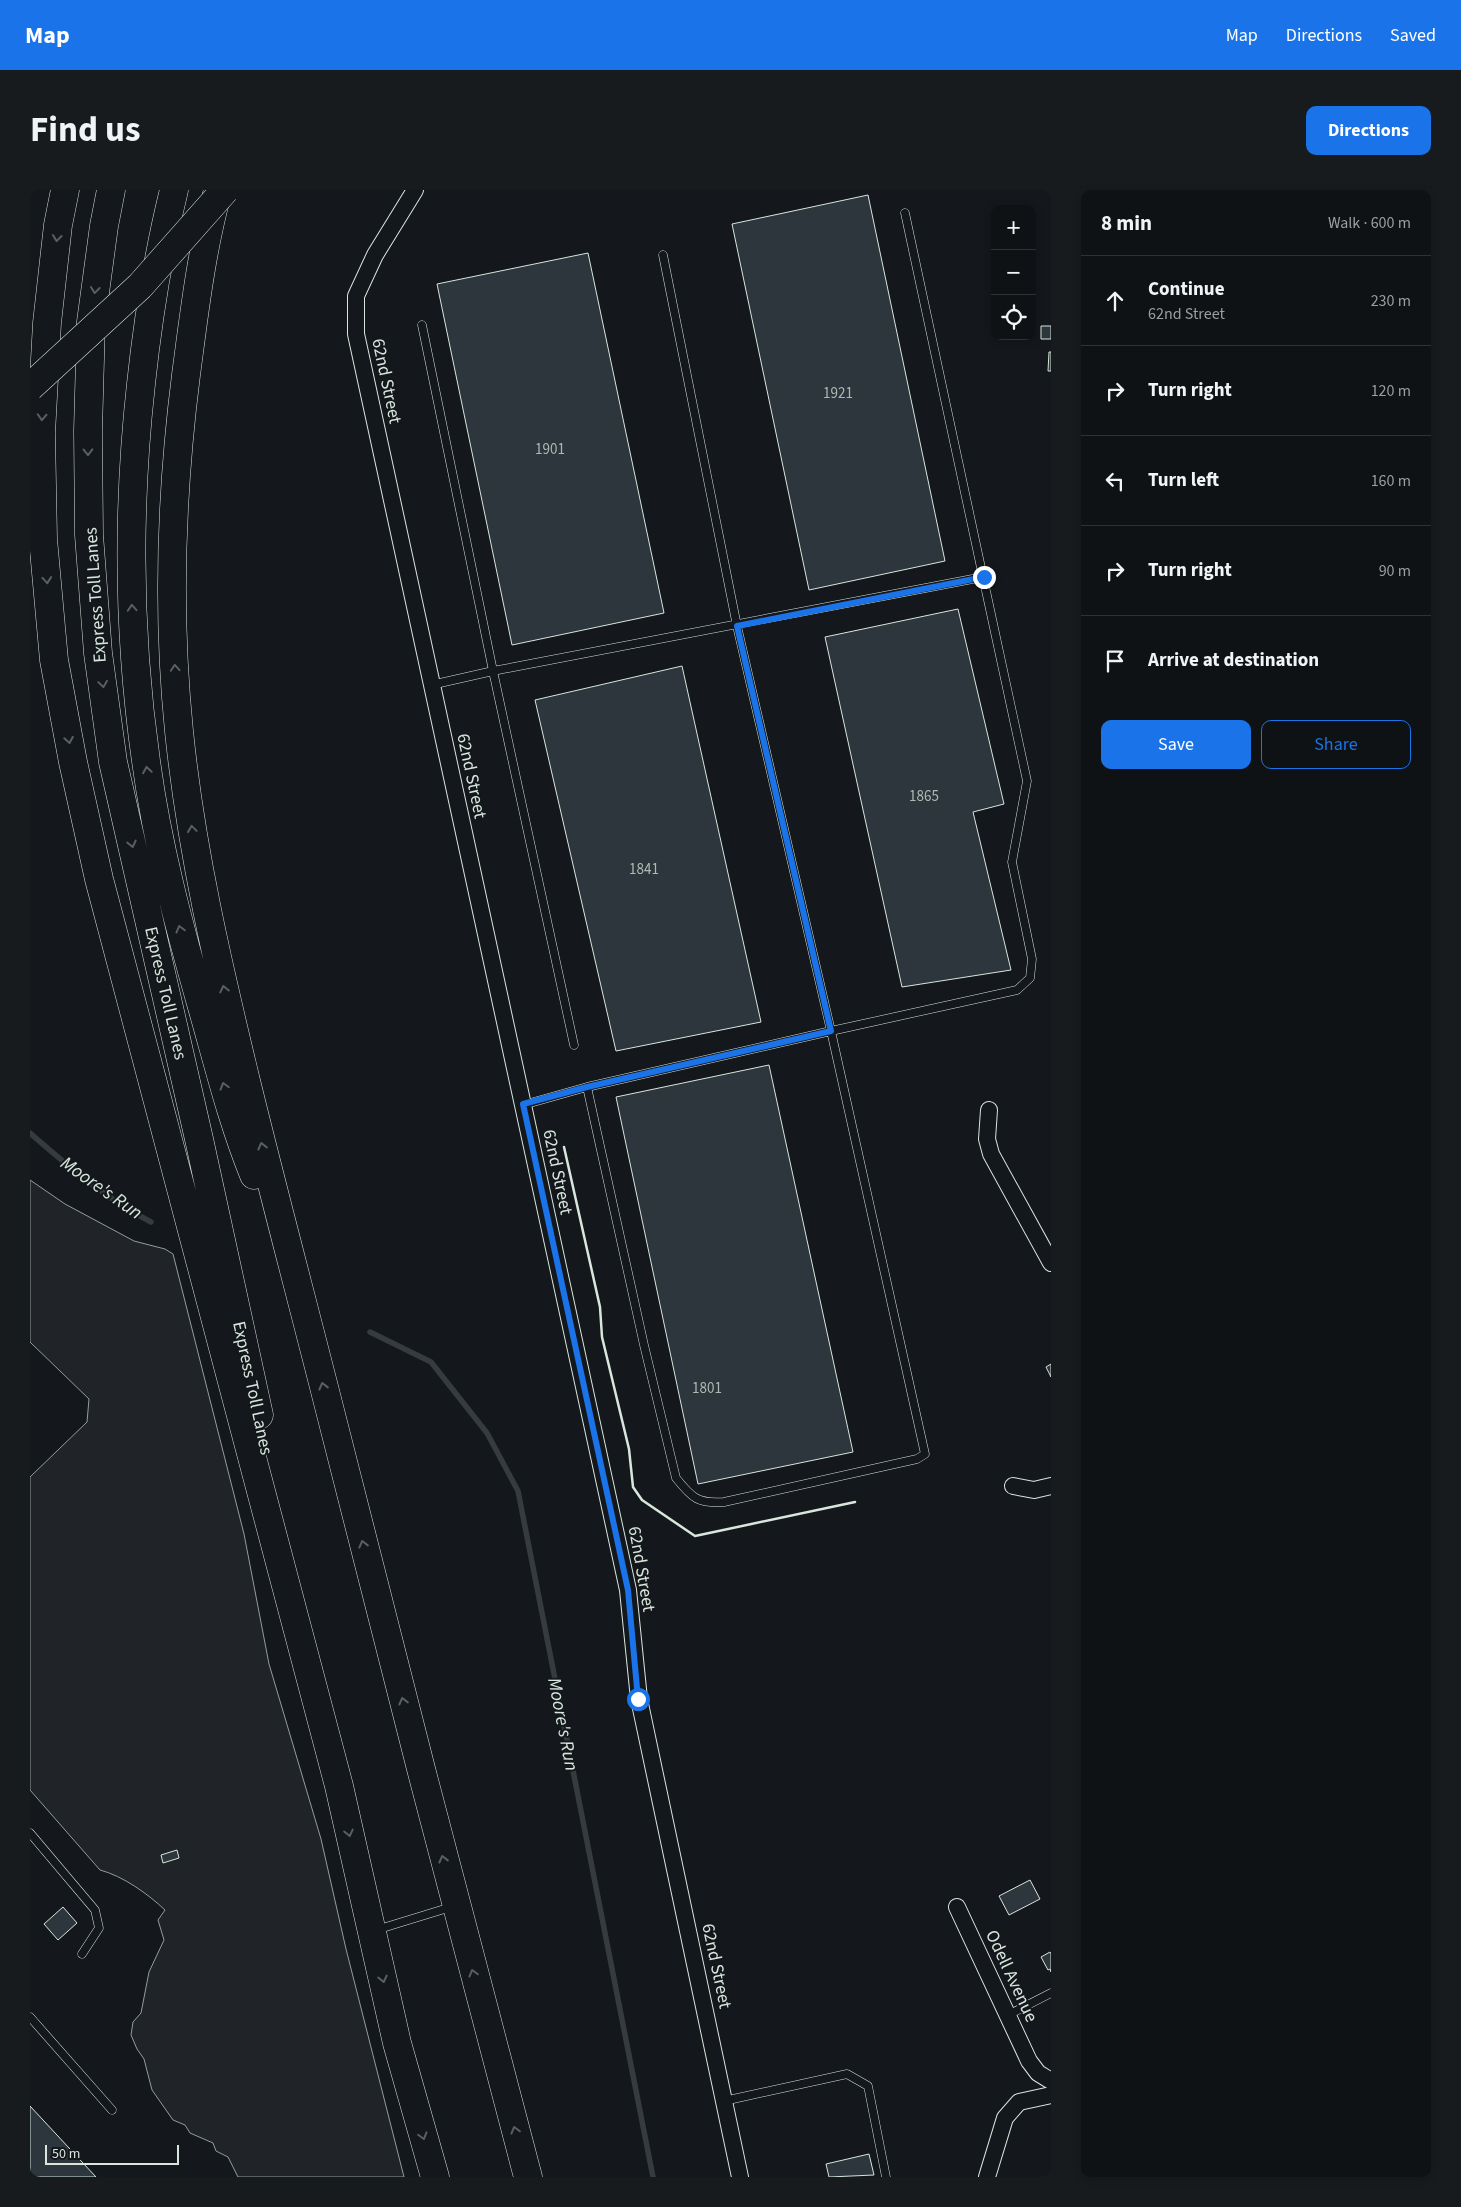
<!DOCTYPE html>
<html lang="en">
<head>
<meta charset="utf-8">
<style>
  :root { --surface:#0f1215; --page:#181b1e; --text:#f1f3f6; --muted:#9b9ea0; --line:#2f3234; --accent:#1a73e8 }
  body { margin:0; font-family:"Source Sans 3",sans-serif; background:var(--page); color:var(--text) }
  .controls { position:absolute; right:15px; top:15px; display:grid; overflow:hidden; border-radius:10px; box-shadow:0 2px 8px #0003 }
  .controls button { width:45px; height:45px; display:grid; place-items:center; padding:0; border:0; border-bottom:1px solid var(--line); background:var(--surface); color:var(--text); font:25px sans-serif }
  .scale { position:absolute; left:15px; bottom:12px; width:134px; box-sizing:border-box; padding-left:5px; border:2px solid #d8e6dc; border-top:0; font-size:14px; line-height:18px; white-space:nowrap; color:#d8e6dc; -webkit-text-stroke:4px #14181c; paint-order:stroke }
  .stop { position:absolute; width:15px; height:15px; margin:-11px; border:4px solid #1a73e8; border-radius:50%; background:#fff }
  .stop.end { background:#1a73e8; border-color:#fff; box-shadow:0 1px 5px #0008 }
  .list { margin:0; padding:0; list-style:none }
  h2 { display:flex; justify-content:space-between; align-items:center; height:65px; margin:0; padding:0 20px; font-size:21px }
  h2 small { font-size:16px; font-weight:400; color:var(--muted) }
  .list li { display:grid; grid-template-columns:32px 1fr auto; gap:15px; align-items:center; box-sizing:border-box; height:90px; padding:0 20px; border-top:1px solid var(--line) }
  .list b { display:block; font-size:19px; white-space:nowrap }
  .list p { margin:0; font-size:16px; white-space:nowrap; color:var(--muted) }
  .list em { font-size:16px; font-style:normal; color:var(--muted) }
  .actions { display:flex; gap:10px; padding:15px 20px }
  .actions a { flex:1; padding:11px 0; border:1px solid var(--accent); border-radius:10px; text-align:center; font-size:18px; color:var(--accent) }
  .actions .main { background:var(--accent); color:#fff }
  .icon { flex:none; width:28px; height:28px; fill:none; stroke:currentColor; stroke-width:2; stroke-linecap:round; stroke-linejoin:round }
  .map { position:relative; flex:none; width:1021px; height:1987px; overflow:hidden; border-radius:10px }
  header { display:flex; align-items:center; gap:30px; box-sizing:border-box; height:70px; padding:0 25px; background:var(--accent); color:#fff }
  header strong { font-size:24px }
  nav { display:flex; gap:28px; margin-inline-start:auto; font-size:18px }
  .intro { display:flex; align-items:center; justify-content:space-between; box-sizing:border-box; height:120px; padding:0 30px }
  h1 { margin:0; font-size:35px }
  .button { padding:12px 22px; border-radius:10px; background:var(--accent); color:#fff; font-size:18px; font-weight:700 }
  main { display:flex; gap:30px; padding:0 30px }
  aside { flex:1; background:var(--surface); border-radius:10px; box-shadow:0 2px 8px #0003 }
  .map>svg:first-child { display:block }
</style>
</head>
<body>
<header>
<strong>Map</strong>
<nav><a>Map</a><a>Directions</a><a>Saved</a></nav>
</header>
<div class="intro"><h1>Find us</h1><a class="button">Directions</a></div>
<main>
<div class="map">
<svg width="1021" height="1987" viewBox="0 0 1021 1987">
  <rect width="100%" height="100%" fill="#14181c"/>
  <!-- green -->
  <path fill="#202428" stroke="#939e99" d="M0,990L35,1014L104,1051L135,1059L143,1064L214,1344L239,1474L291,1649L316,1759L374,1987H208L198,1967L186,1961L183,1953L160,1943L155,1935L143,1930L122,1900L114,1869L107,1859L101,1845L103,1832L111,1823L119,1782L134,1750L128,1730L135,1720C118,1704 93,1686 70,1680L0,1600V1287L57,1232L59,1209L0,1152Z"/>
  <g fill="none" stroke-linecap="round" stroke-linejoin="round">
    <!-- stream -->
    <path stroke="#363b3e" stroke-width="5.5" d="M0,943C38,976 76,1009 121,1032
      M340,1142L401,1172L457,1243L488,1301L623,1987"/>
  </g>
  <!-- building -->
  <path fill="#2c363c" stroke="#d8e6dc" d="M838,5L915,371L779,400L702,34Z
    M558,63L634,423L482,455L407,94Z
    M1011,136H1021V149H1011Z
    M1019,162H1021V181H1018Z
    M928,419L974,614L943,622L981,780L872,797L795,447Z
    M652,476L731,832L586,861L505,510Z
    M739,875L823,1262L668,1294L586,907Z
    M1021,1174V1187L1016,1177Z
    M147,1660L149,1668L133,1673L131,1665Z
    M1000,1690L1010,1709L979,1725L969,1706Z
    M33,1717L47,1733L28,1750L14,1734Z
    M1020,1762L1021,1764V1782L1020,1779L1018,1780L1011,1767Z
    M0,1916L66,1987H0Z
    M839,1964L844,1985L799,1987L796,1974Z"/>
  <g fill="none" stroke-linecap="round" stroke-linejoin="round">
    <!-- lane casing -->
    <g stroke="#d8e6dc" stroke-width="9">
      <path id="lane" d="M633,65L707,436L801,841L987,800L1000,788L1002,769L982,672L997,591L953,387
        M392,135L463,481L544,855
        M401,495L463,481L953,387L875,23
        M493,915L557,897L801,841L895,1264L887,1269L694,1312C668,1314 662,1308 646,1288L614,1155L557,897
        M0,1643L65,1720L69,1738L52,1764
        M346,1740L421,1717
        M978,1825L1021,1803
        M0,1827L82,1920
        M694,1911L817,1884L838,1896L856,1987"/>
    </g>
    <!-- street casing -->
    <g stroke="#d8e6dc" stroke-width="18">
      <path id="street" d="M385,0L345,65L326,106V144L598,1400L609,1509L710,1987
        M959,920L957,949L961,964L1021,1073
        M983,1296L1004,1300L1021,1296
        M927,1717L999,1871L1008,1883L1021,1891
        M957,1987L975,1928L989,1912L1021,1905"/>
    </g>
    <!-- highway casing -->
    <g stroke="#d8e6dc" stroke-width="29">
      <path id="highway" d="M35,0L28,35L17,133L11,243L13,349L24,470L43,572L69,689L309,1596L367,1853L405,1987
        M81,0L74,36L61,132L58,241L59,345L68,463L83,572L169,949L229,1225
        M144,0C128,64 118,129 111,194C97,320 98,445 116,571C127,654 149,736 172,817C188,873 202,931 224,985
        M187,4C171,63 164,125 156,185C141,303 137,423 149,541C161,660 188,775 216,891C241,993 268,1095 294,1197C360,1461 428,1724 498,1987"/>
    </g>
    <!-- lane -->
    <use href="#lane" stroke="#14181c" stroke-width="8"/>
    <!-- street -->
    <use href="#street" stroke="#14181c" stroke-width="16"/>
    <!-- highway -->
    <use href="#highway" stroke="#14181c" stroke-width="28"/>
    <!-- highway-bridge casing -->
    <g stroke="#d8e6dc" stroke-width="29" stroke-linecap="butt">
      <path id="highway-bridge" d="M0,197L110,96L195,0"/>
    </g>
    <!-- highway-bridge -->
    <use href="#highway-bridge" stroke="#14181c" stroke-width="28"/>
    <!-- wall -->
    <path stroke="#d8e6dc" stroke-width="2.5" d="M534,957L570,1117L572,1147L599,1259L603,1297L612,1310L665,1346L825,1312"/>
  </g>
  <!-- one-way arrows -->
  <defs><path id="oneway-chevron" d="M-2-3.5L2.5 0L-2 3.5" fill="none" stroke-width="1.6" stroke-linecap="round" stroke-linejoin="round" transform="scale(1.25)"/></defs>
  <g stroke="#59605f">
    <use href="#oneway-chevron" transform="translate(27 48) rotate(96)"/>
    <use href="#oneway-chevron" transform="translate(65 100) rotate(97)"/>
    <use href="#oneway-chevron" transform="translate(12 227) rotate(93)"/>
    <use href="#oneway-chevron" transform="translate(58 262) rotate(89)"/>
    <use href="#oneway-chevron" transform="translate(17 390) rotate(85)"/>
    <use href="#oneway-chevron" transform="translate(102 418) rotate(-94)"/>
    <use href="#oneway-chevron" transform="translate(145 478) rotate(-94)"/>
    <use href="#oneway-chevron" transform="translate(73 494) rotate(82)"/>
    <use href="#oneway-chevron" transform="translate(39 550) rotate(80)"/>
    <use href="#oneway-chevron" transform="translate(117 580) rotate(-99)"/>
    <use href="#oneway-chevron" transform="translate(162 639) rotate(-98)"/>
    <use href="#oneway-chevron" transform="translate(102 654) rotate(77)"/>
    <use href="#oneway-chevron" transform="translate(150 739) rotate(-105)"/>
    <use href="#oneway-chevron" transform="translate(194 799) rotate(-103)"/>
    <use href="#oneway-chevron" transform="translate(194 896) rotate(-106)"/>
    <use href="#oneway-chevron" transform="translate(232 956) rotate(-104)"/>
    <use href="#oneway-chevron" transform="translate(293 1196) rotate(-104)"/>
    <use href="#oneway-chevron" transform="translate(333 1354) rotate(-104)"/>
    <use href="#oneway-chevron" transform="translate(373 1511) rotate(-104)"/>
    <use href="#oneway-chevron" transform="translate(319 1643) rotate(77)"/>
    <use href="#oneway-chevron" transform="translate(413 1669) rotate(-104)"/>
    <use href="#oneway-chevron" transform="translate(443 1783) rotate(-105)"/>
    <use href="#oneway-chevron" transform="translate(353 1789) rotate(77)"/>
    <use href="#oneway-chevron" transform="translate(485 1940) rotate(-105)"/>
    <use href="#oneway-chevron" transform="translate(393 1946) rotate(74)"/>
  </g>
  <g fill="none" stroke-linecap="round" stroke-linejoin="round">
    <!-- route -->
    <path stroke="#1a73e8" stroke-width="6" d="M608,1509L598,1400L493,914L557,897L801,841L707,436L954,387"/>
  </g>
  <g text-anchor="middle" stroke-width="4" stroke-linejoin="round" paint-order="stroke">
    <!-- number labels -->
    <g font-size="15" fill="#adbab4">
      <text x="808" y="208">1921</text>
      <text x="520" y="264">1901</text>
      <text x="894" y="611">1865</text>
      <text x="614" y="684">1841</text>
      <text x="677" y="1203">1801</text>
    </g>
    <!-- street labels -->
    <g font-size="18" fill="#d8e6dc" stroke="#14181c">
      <text transform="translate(357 191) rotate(78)" y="6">62nd Street</text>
      <text transform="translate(65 405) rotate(-94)" y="6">Express Toll Lanes</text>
      <text transform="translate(442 586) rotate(78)" y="6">62nd Street</text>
      <text transform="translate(136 803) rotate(77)" y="6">Express Toll Lanes</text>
      <text transform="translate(528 982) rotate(78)" y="6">62nd Street</text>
      <text transform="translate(223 1198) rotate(78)" y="6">Express Toll Lanes</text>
      <text transform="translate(612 1379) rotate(80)" y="6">62nd Street</text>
      <text transform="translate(687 1776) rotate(78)" y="6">62nd Street</text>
      <text transform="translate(982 1786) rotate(65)" y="6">Odell Avenue</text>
    </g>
    <!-- water labels -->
    <g font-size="19" font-style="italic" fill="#d8e6dc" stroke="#14181c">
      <text transform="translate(72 997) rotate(35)" y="7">Moore's Run</text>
      <text transform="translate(534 1534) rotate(79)" y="7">Moore's Run</text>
    </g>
  </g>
</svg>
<div class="controls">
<button>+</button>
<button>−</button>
<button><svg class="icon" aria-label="locate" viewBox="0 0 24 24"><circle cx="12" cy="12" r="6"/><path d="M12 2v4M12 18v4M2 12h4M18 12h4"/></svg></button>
</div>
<div class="scale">50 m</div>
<div class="stop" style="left:608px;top:1509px"></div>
<div class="stop end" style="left:954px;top:387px"></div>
</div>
<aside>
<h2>8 min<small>Walk · 600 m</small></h2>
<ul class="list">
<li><svg class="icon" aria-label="ahead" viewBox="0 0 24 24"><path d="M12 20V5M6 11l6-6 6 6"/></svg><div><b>Continue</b><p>62nd Street</p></div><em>230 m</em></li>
<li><svg class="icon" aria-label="right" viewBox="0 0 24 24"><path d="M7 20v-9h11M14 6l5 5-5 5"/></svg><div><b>Turn right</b></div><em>120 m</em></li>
<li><svg class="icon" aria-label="left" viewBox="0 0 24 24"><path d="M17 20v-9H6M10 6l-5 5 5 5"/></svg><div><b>Turn left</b></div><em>160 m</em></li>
<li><svg class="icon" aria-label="right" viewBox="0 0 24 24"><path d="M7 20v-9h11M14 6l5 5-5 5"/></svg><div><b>Turn right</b></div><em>90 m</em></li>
<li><svg class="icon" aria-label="arrive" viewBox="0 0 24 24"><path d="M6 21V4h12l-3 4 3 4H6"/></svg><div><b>Arrive at destination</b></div></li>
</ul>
<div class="actions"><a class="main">Save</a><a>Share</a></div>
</aside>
</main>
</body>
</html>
